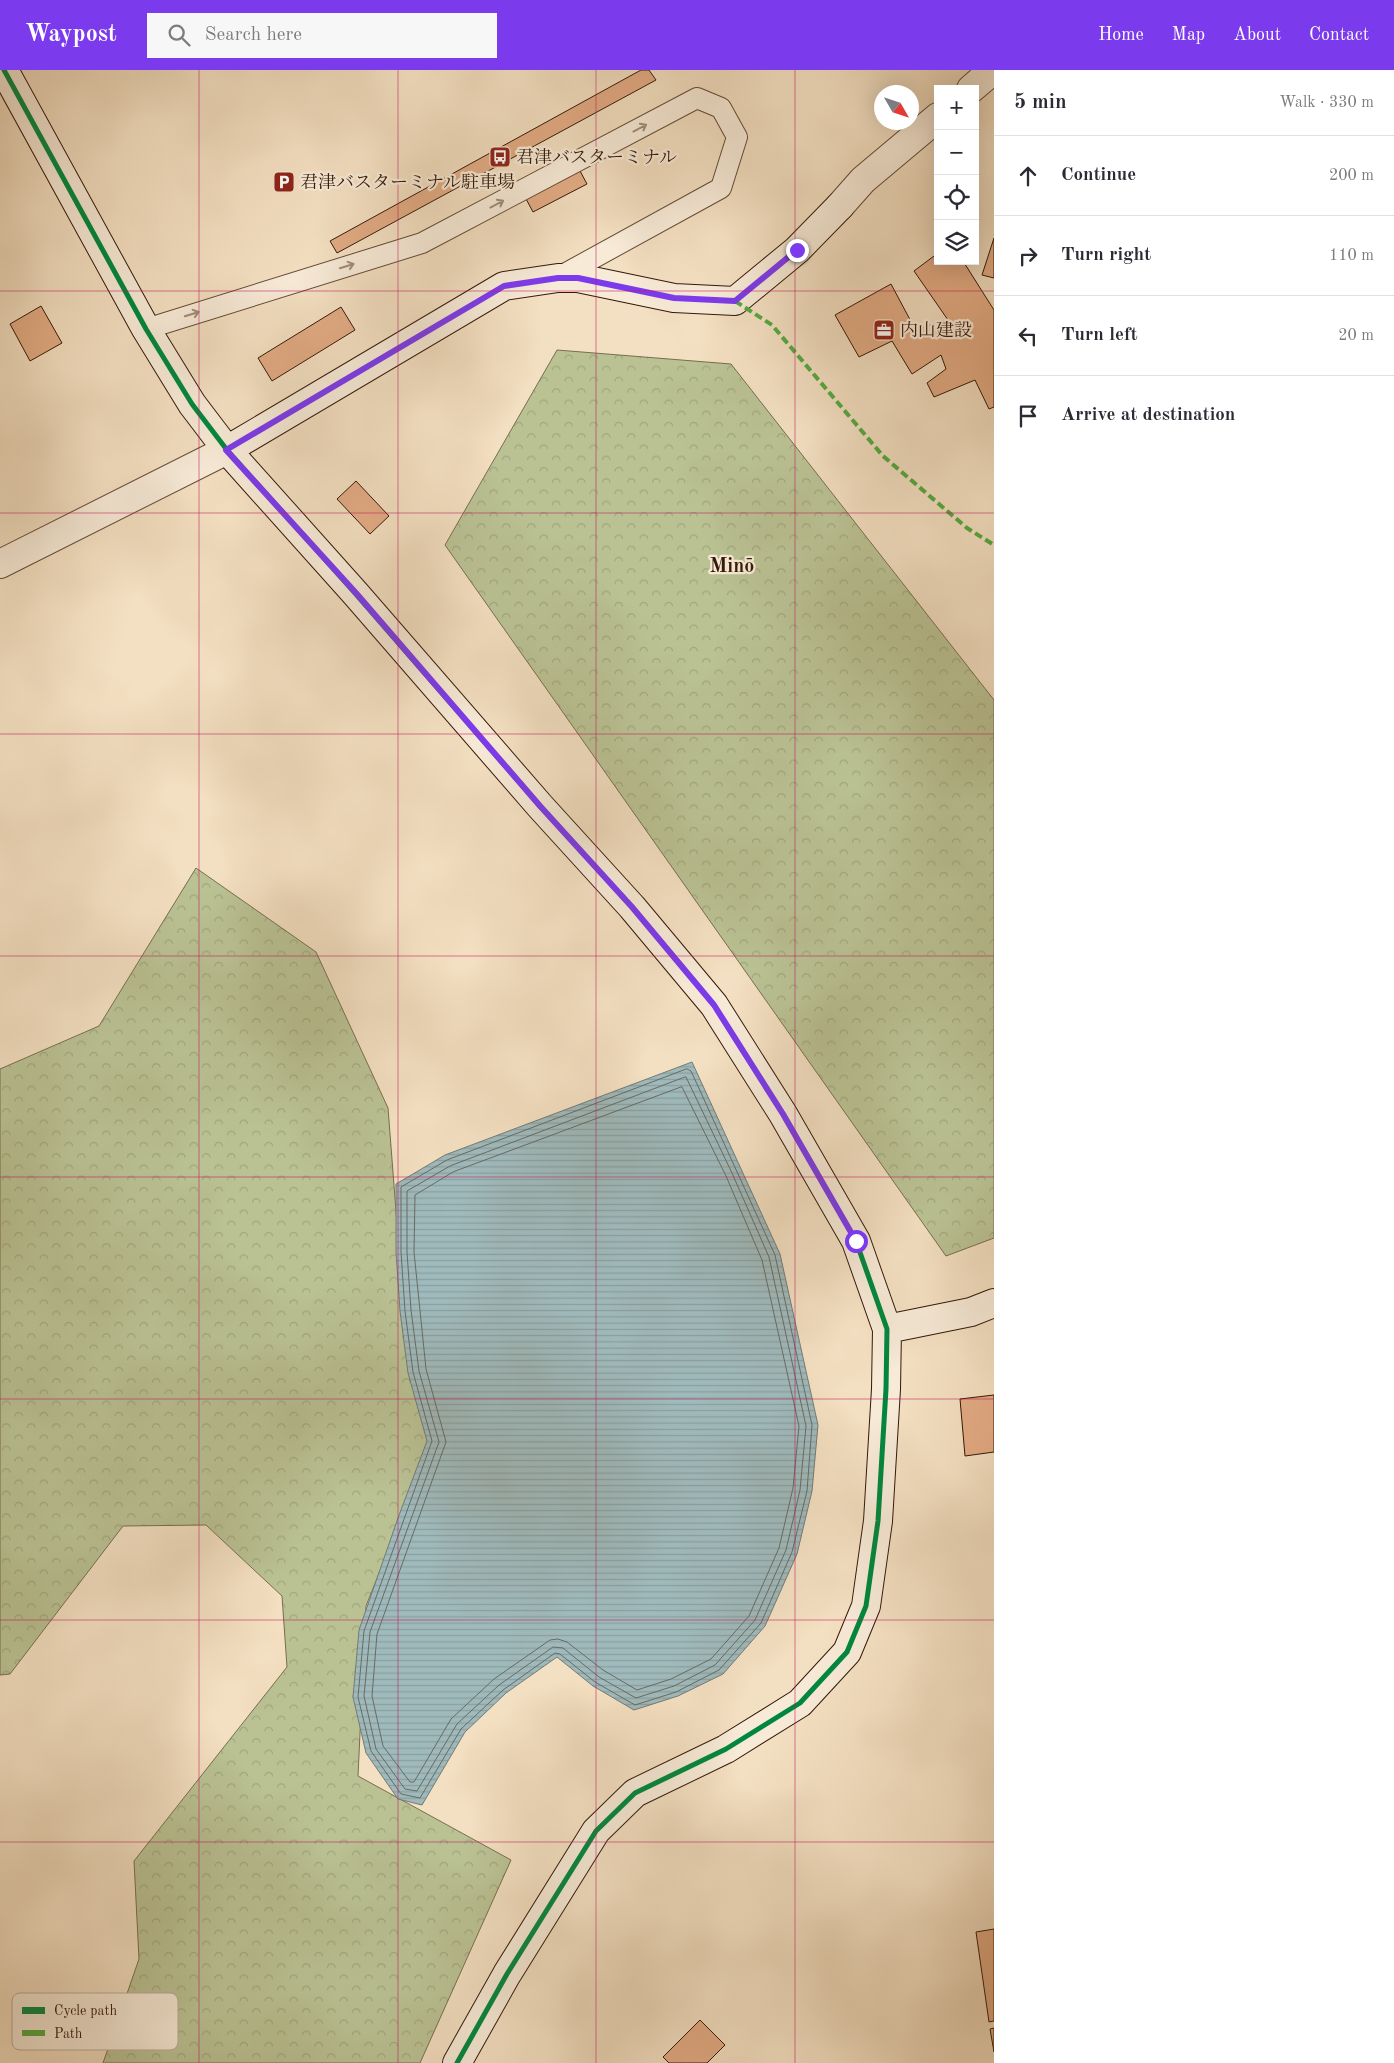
<!DOCTYPE html>
<html lang="en">
<head>
<meta charset="utf-8">
<style>
  :root { --surface:#fff; --page:#f7f7f7; --text:#2b2b33; --muted:#7c7c81; --line:#e1e1e2; --accent:#7c3aed }
  body { margin:0; font-family:"Old Standard TT","Noto Serif JP",serif; background:var(--page); color:var(--text) }
  .controls { position:absolute; right:15px; top:15px; display:grid; overflow:hidden; border-radius:0px; box-shadow:0 5px 20px #0002 }
  .controls button { width:45px; height:45px; display:grid; place-items:center; padding:0; border:0; border-bottom:1px solid var(--line); background:var(--surface); color:var(--text); font:25px sans-serif }
  .compass { position:absolute; left:874px; top:15px; width:45px; height:45px; border-radius:50%; background:var(--surface); box-shadow:0 5px 20px #0002; rotate:129deg }
  .stop { position:absolute; width:15px; height:15px; margin:-11px; border:4px solid #7c3aed; border-radius:50%; background:#fff }
  .stop.end { background:#7c3aed; border-color:#fff; box-shadow:0 1px 5px #0008 }
  .list { margin:0; padding:0; list-style:none }
  h2 { display:flex; justify-content:space-between; align-items:center; height:65px; margin:0; padding:0 20px; font-size:21px }
  h2 small { font-size:16px; font-weight:400; color:var(--muted) }
  .list li { display:grid; grid-template-columns:32px 1fr auto; gap:15px; align-items:center; box-sizing:border-box; height:80px; padding:0 20px; border-top:1px solid var(--line) }
  .list b { display:block; font-size:19px; white-space:nowrap }
  .list em { font-size:16px; font-style:normal; color:var(--muted) }
  .icon { flex:none; width:28px; height:28px; fill:none; stroke:currentColor; stroke-width:2; stroke-linecap:round; stroke-linejoin:round }
  .map { position:relative; flex:none; width:994px; height:1993px; overflow:hidden }
  header { display:flex; align-items:center; gap:30px; box-sizing:border-box; height:70px; padding:0 25px; background:var(--accent); color:#fff }
  header strong { font-size:24px }
  nav { display:flex; gap:28px; margin-inline-start:auto; font-size:18px }
  .search { width:350px; height:45px; background:var(--page); display:flex; align-items:center; gap:12px; box-sizing:border-box; padding:0 18px; border-radius:0px; color:var(--muted); font-size:19px }
  main { display:flex }
  aside { flex:1; background:var(--surface) }
  .map>svg:first-child { display:block }
</style>
</head>
<body>
<header>
<strong>Waypost</strong>
<div class="search"><svg class="icon" aria-label="search" viewBox="0 0 24 24"><circle cx="10" cy="10" r="6"/><path d="M15 15l6 6"/></svg>Search here</div>
<nav><a>Home</a><a>Map</a><a>About</a><a>Contact</a></nav>
</header>
<main>
<div class="map">
<svg width="994" height="1993" viewBox="0 0 994 1993">
  <defs>
    <pattern id="forest-crowns" width="20" height="18" patternUnits="userSpaceOnUse" patternTransform="scale(1.25)"><rect width="20" height="18" fill="#bac294"/><path d="M2 6a3 3 0 1 1 6 0M12 15a3 3 0 1 1 6 0" fill="none" stroke="#a0a67e"/></pattern>
    <pattern id="water-rules" width="6" height="5" patternUnits="userSpaceOnUse" patternTransform="scale(1.25)"><rect width="6" height="5" fill="#9fbabc"/><path d="M0 2.5h6" fill="none" stroke="#8a9fa0"/></pattern>
  </defs>
  <rect width="100%" height="100%" fill="#f3dfc1"/>
  <filter id="stains"><feTurbulence type="fractalNoise" baseFrequency=".004" numOctaves="4"/><feColorMatrix values="0 0 0 0 .2 0 0 0 0 .09 0 0 0 0 .02 0 0 0 .5 -.17"/></filter>
  <radialGradient id="worn" r=".72"><stop offset=".6" stop-color="#630" stop-opacity="0"/><stop offset="1" stop-color="#630" stop-opacity=".3"/></radialGradient>
  <!-- forest -->
  <path fill="url(#forest-crowns)" stroke="#776e4e" d="M557,280L731,294L994,630V1168L946,1186L445,475Z
    M196,798L316,882L388,1038L405,1257L429,1378L366,1536L358,1706L511,1790L420,1993H103L139,1889L134,1791L287,1597L282,1526L206,1455L123,1456L10,1604L0,1605V999L99,956Z"/>
  <!-- water -->
  <path fill="url(#water-rules)" stroke="#747a74" d="M692,992L780,1184L818,1355L812,1421L797,1484L765,1556L723,1604L678,1626L634,1640L593,1616L557,1587L506,1623L465,1662L422,1735L398,1729L366,1683L353,1627L359,1560L398,1448L427,1371L408,1303L400,1241L396,1182V1114L445,1085Z"/>
  <g fill="none" stroke-linecap="round" stroke-linejoin="round">
    <!-- shore -->
    <path stroke="#6a6a62" stroke-width="1" d="M687,999L691,1001L775,1185L812,1355L807,1421L792,1482L761,1553L719,1600L676,1622L635,1635L595,1612L560,1584L555,1583L503,1620L461,1659L420,1728L401,1724L371,1681L358,1627L364,1561L432,1371L413,1302L405,1241L401,1182V1117L447,1090Z
      M686,1007L732,1103L769,1187L806,1356L800,1420L786,1480L755,1550L715,1595L674,1616L636,1628L599,1607L563,1578L553,1577L499,1615L457,1654L417,1721L405,1719L376,1679L364,1626L370,1562L439,1372L419,1301L411,1240L407,1182V1121L450,1096Z
      M682,1017L726,1106L762,1190L799,1356L793,1418L779,1478L749,1546L711,1589L671,1609L637,1620L603,1600L567,1572L558,1569L550,1570L494,1609L451,1649L414,1712H410L383,1676L372,1626L377,1564L446,1372L426,1299L414,1182L415,1125L453,1102Z"/>
  </g>
  <!-- building -->
  <path fill="#e2ab84" stroke="#341908" d="M641,0H649L656,10L337,183L330,171Z
    M579,99L587,114L533,142L525,127Z
    M994,168V208L982,205Z
    M938,183V191H963L994,240V337L989,339L975,310L934,327L927,313L946,299L941,285L912,304L892,271L859,287L835,245L891,214L915,259L948,250L914,201Z
    M41,236L62,273L30,291L10,254Z
    M341,237L355,260L272,311L258,288Z
    M356,411L389,446L370,464L337,429Z
    M994,1325V1382L965,1386L960,1329Z
    M994,1859V1951L989,1952L976,1862Z
    M700,1950L725,1975L707,1993H669L663,1987Z
    M994,1958V1982L990,1959Z"/>
  <g fill="none" stroke-linecap="round" stroke-linejoin="round">
    <!-- lane casing -->
    <g stroke="#644a36" stroke-width="22">
      <path id="lane" d="M146,259L422,173L697,28L721,38L737,67L721,118L559,207"/>
    </g>
    <!-- street casing -->
    <g stroke="#644a36" stroke-width="30">
      <path id="street" d="M971,19L993,0
        M840,136L863,110L938,47
        M0,494L227,380"/>
    </g>
    <!-- secondary casing -->
    <g stroke="#341908" stroke-width="30">
      <path id="secondary" d="M4,0L146,259L192,334L227,380L355,523L540,736L632,837L714,935L783,1044L856,1171L887,1259L886,1319L878,1451L866,1536L847,1582L800,1633L726,1679L635,1723L596,1761L507,1904L457,1993
        M227,380L504,216L558,208H578L674,228L735,231L797,180L840,136
        M887,1259L971,1242L994,1233"/>
    </g>
    <!-- lane -->
    <use href="#lane" stroke="#f7ead7" stroke-width="20"/>
    <!-- street -->
    <use href="#street" stroke="#f7ead7" stroke-width="28"/>
    <!-- secondary -->
    <use href="#secondary" stroke="#f7ead7" stroke-width="28"/>
    <!-- quiet -->
    <path stroke="#54a941" stroke-width="4" stroke-dasharray="8 4" stroke-linecap="butt" d="M735,231L772,255L883,386L967,458L994,475"/>
    <!-- cycleway casing -->
    <g stroke="#f7ead7" stroke-width="8">
      <path id="cycleway" d="M4,0L146,259L192,334L227,380L355,523L540,736L632,837L714,935L783,1044L856,1171L887,1259L886,1319L878,1451L866,1536L847,1582L800,1633L726,1679L635,1723L596,1761L507,1904L457,1993"/>
    </g>
    <!-- cycleway -->
    <use href="#cycleway" stroke="#00873e" stroke-width="5"/>
  </g>
  <!-- one-way arrows -->
  <defs><path id="oneway-shaft" d="M-6 0H5M1.5-3L5.5 0L1.5 3" fill="none" stroke-width="1.6" stroke-linecap="round" stroke-linejoin="round" transform="scale(1.25)"/></defs>
  <g stroke="#9f8c7a">
    <use href="#oneway-shaft" transform="translate(640 58) rotate(-28)"/>
    <use href="#oneway-shaft" transform="translate(497 134) rotate(-28)"/>
    <use href="#oneway-shaft" transform="translate(347 196) rotate(-17)"/>
    <use href="#oneway-shaft" transform="translate(192 244) rotate(-17)"/>
  </g>
  <g fill="none" stroke-linecap="round" stroke-linejoin="round">
    <!-- route -->
    <path stroke="#7c3aed" stroke-width="6" d="M797,180L735,231L674,228L578,208H558L504,216L226,380L356,523L540,736L632,837L714,935L783,1044L856,1171"/>
  </g>
  <!-- grid -->
  <path fill="none" stroke="#c2185b" stroke-width="1" stroke-opacity="0.55" d="M199,0V1993M398,0V1993M596,0V1993M795,0V1993M0,221H994M0,443H994M0,664H994M0,886H994M0,1107H994M0,1329H994M0,1550H994M0,1772H994"/>
  <!-- icons -->
  <defs>
    <g id="bus-square" transform="scale(1.125)"><rect x="-9" y="-9" width="18" height="18" rx="4" fill="#8f2418" stroke="#f7ead7"/><path d="M-5-6H5V4H4V6H2V4H-2V6H-4V4H-5ZM-3.5-4V0h7V-4ZM-3.5 1.2v1.5H-2V1.2ZM2 1.2v1.5H3.5V1.2Z" fill="#fff"/></g>
    <g id="parking-square" transform="scale(1.125)"><rect x="-9" y="-9" width="18" height="18" rx="4" fill="#8f2418" stroke="#f7ead7"/><path d="M-3.5-5.5H1a3.5 3.5 0 0 1 0 7H-1V5.5H-3.5ZM-1-3.4V-.6H.8a1.4 1.4 0 0 0 0-2.8Z" fill="#fff"/></g>
    <g id="office-square" transform="scale(1.125)"><rect x="-9" y="-9" width="18" height="18" rx="4" fill="#8f2418" stroke="#f7ead7"/><path d="M-6-3h4V-5.5h4V-3h4V5H-6ZM-1-4.5V-3h2v-1.5ZM-6 0V1H6V0Z" fill="#fff"/></g>
  </defs>
  <g fill-rule="evenodd">
    <use href="#bus-square" x="500" y="87"/>
    <use href="#parking-square" x="284" y="112"/>
    <use href="#office-square" x="884" y="260"/>
  </g>
  <g text-anchor="middle" stroke-width="4.5" stroke-linejoin="round" paint-order="stroke">
    <!-- poi labels -->
    <g font-size="18" fill="#341908" stroke="#f7ead7" text-anchor="start">
      <text x="516" y="93">君津バスターミナル</text>
      <text x="300" y="118">君津バスターミナル駐車場</text>
      <text x="900" y="266">内山建設</text>
    </g>
    <!-- quarter labels -->
    <g font-size="20" font-weight="bold" fill="#341908" stroke="#f7ead7">
      <text x="732" y="502">Minō</text>
    </g>
  </g>
  <!-- legend -->
  <rect x="12" y="1923" width="166" height="57" rx="8" fill="#f7ead7" stroke="#bcab99" stroke-width="1"/>
  <rect x="22" y="1937" width="23" height="7" fill="#00873e"/>
  <rect x="22" y="1960" width="23" height="6" fill="#54a941"/>
  <g font-size="14" fill="#341908">
    <text x="54" y="1945">Cycle path</text>
    <text x="54" y="1968">Path</text>
  </g>
  <rect width="100%" height="100%" filter="url(#stains)"/>
  <rect width="100%" height="100%" fill="url(#worn)"/>
</svg>
<div class="controls">
<button>+</button>
<button>−</button>
<button><svg class="icon" aria-label="locate" viewBox="0 0 24 24"><circle cx="12" cy="12" r="6"/><path d="M12 2v4M12 18v4M2 12h4M18 12h4"/></svg></button>
<button><svg class="icon" aria-label="layers" viewBox="0 0 24 24"><path d="M12 4l9 5-9 5-9-5zM3 14l9 5 9-5"/></svg></button>
</div>
<svg class="compass" viewBox="-18 -18 36 36"><path d="M0-13l5 13h-10z" fill="#e53935"/><path d="M0 13l5-13h-10z" fill="#7c7c81"/></svg>
<div class="stop" style="left:856px;top:1171px"></div>
<div class="stop end" style="left:797px;top:180px"></div>
</div>
<aside>
<h2>5 min<small>Walk · 330 m</small></h2>
<ul class="list">
<li><svg class="icon" aria-label="ahead" viewBox="0 0 24 24"><path d="M12 20V5M6 11l6-6 6 6"/></svg><div><b>Continue</b></div><em>200 m</em></li>
<li><svg class="icon" aria-label="right" viewBox="0 0 24 24"><path d="M7 20v-9h11M14 6l5 5-5 5"/></svg><div><b>Turn right</b></div><em>110 m</em></li>
<li><svg class="icon" aria-label="left" viewBox="0 0 24 24"><path d="M17 20v-9H6M10 6l-5 5 5 5"/></svg><div><b>Turn left</b></div><em>20 m</em></li>
<li><svg class="icon" aria-label="arrive" viewBox="0 0 24 24"><path d="M6 21V4h12l-3 4 3 4H6"/></svg><div><b>Arrive at destination</b></div></li>
</ul>
</aside>
</main>
</body>
</html>
